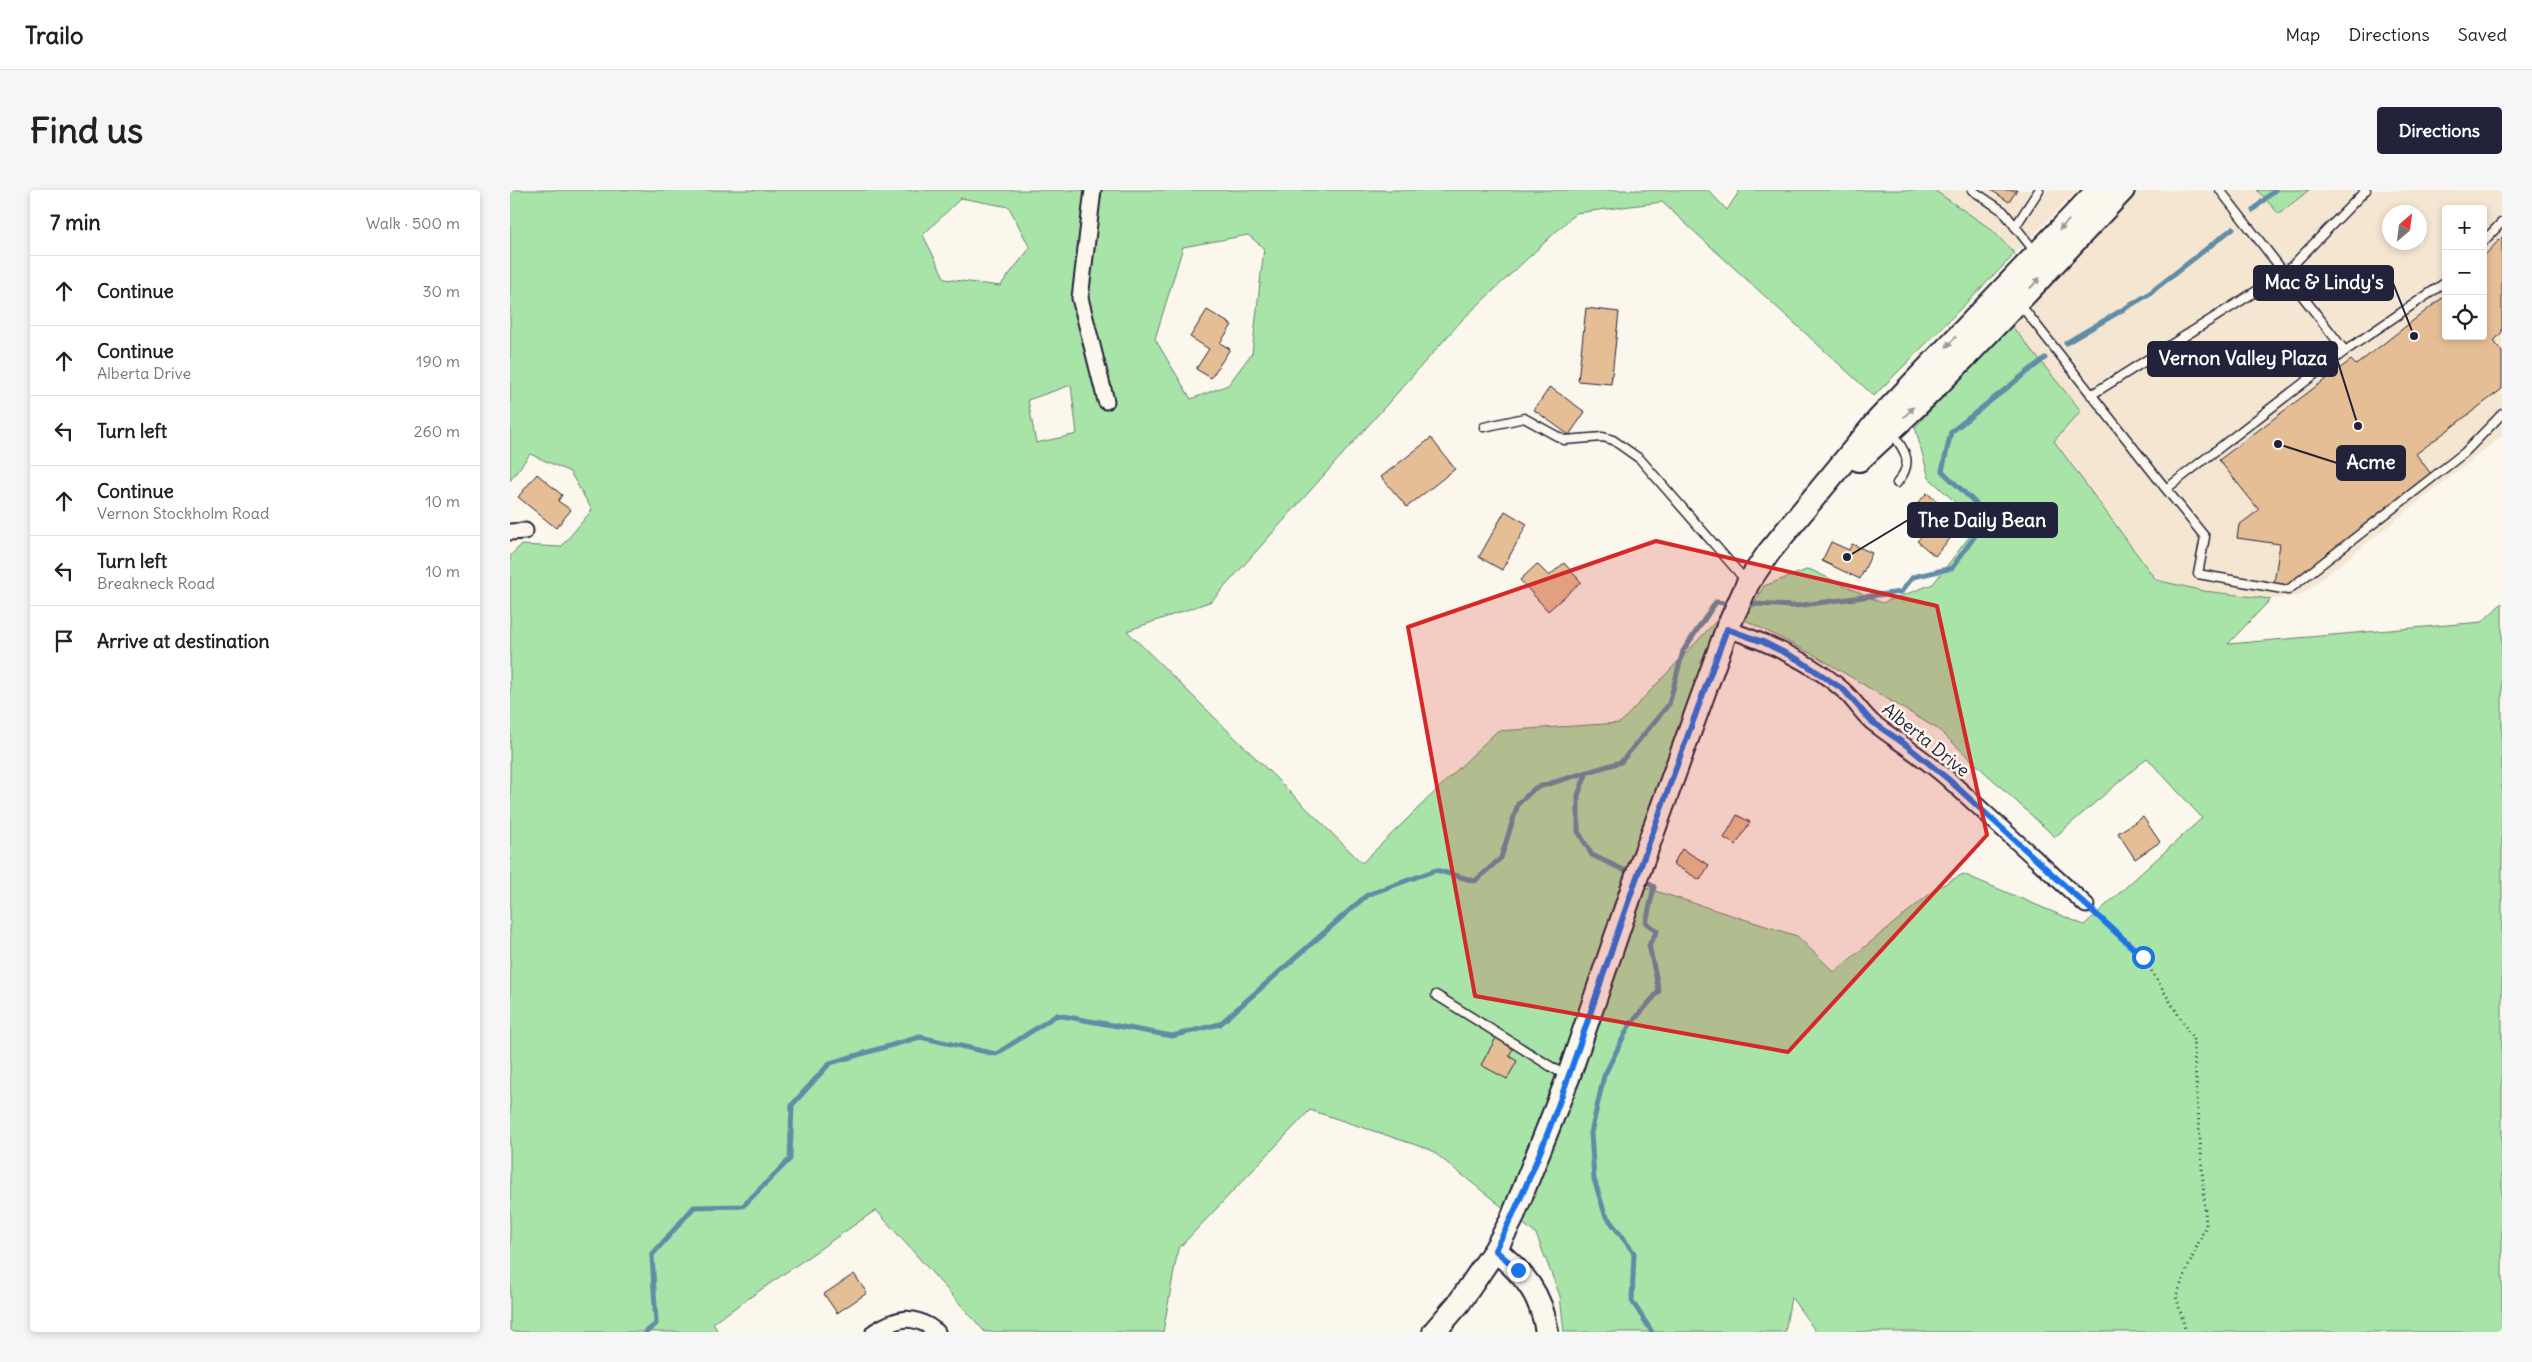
<!DOCTYPE html>
<html lang="en">
<head>
<meta charset="utf-8">
<style>
  :root { --surface:#fff; --page:#f6f6f6; --text:#202124; --muted:#757577; --line:#e0e0e0; --accent:#22223b }
  body { margin:0; font-family:Delius,sans-serif; background:var(--page); color:var(--text) }
  .controls { position:absolute; right:15px; top:15px; display:grid; overflow:hidden; border-radius:5px; box-shadow:0 2px 8px #0003 }
  .controls button { width:45px; height:45px; display:grid; place-items:center; padding:0; border:0; border-bottom:1px solid var(--line); background:var(--surface); color:var(--text); font:25px sans-serif }
  .compass { position:absolute; left:1872px; top:15px; width:45px; height:45px; border-radius:50%; background:var(--surface); box-shadow:0 2px 8px #0003; rotate:28deg }
  .stop { position:absolute; width:15px; height:15px; margin:-11px; border:4px solid #1a73e8; border-radius:50%; background:#fff }
  .stop.end { background:#1a73e8; border-color:#fff; box-shadow:0 1px 5px #0008 }
  .list { margin:0; padding:0; list-style:none }
  h2 { display:flex; justify-content:space-between; align-items:center; height:65px; margin:0; padding:0 20px; font-size:21px }
  h2 small { font-size:16px; font-weight:400; color:var(--muted) }
  .list li { display:grid; grid-template-columns:32px 1fr auto; gap:15px; align-items:center; box-sizing:border-box; height:70px; padding:0 20px; border-top:1px solid var(--line) }
  .list b { display:block; font-size:19px; white-space:nowrap }
  .list p { margin:0; font-size:16px; white-space:nowrap; color:var(--muted) }
  .list em { font-size:16px; font-style:normal; color:var(--muted) }
  .icon { flex:none; width:28px; height:28px; fill:none; stroke:currentColor; stroke-width:2; stroke-linecap:round; stroke-linejoin:round }
  .map { position:relative; flex:none; width:1992px; height:1142px; overflow:hidden; border-radius:5px }
  header { display:flex; align-items:center; gap:30px; box-sizing:border-box; height:70px; padding:0 25px; background:var(--surface); border-bottom:1px solid var(--line) }
  header strong { font-size:24px }
  nav { display:flex; gap:28px; margin-inline-start:auto; font-size:18px }
  .intro { display:flex; align-items:center; justify-content:space-between; box-sizing:border-box; height:120px; padding:0 30px }
  h1 { margin:0; font-size:35px }
  .button { padding:12px 22px; border-radius:5px; background:var(--accent); color:#fff; font-size:18px; font-weight:700 }
  main { display:flex; gap:30px; padding:0 30px }
  aside { flex:1; background:var(--surface); border-radius:5px; box-shadow:0 2px 8px #0003 }
  .map>svg:first-child { display:block }
</style>
</head>
<body>
<header>
<strong>Trailo</strong>
<nav><a>Map</a><a>Directions</a><a>Saved</a></nav>
</header>
<div class="intro"><h1>Find us</h1><a class="button">Directions</a></div>
<main>
<aside>
<h2>7 min<small>Walk · 500 m</small></h2>
<ul class="list">
<li><svg class="icon" aria-label="ahead" viewBox="0 0 24 24"><path d="M12 20V5M6 11l6-6 6 6"/></svg><div><b>Continue</b></div><em>30 m</em></li>
<li><svg class="icon" aria-label="ahead" viewBox="0 0 24 24"><path d="M12 20V5M6 11l6-6 6 6"/></svg><div><b>Continue</b><p>Alberta Drive</p></div><em>190 m</em></li>
<li><svg class="icon" aria-label="left" viewBox="0 0 24 24"><path d="M17 20v-9H6M10 6l-5 5 5 5"/></svg><div><b>Turn left</b></div><em>260 m</em></li>
<li><svg class="icon" aria-label="ahead" viewBox="0 0 24 24"><path d="M12 20V5M6 11l6-6 6 6"/></svg><div><b>Continue</b><p>Vernon Stockholm Road</p></div><em>10 m</em></li>
<li><svg class="icon" aria-label="left" viewBox="0 0 24 24"><path d="M17 20v-9H6M10 6l-5 5 5 5"/></svg><div><b>Turn left</b><p>Breakneck Road</p></div><em>10 m</em></li>
<li><svg class="icon" aria-label="arrive" viewBox="0 0 24 24"><path d="M6 21V4h12l-3 4 3 4H6"/></svg><div><b>Arrive at destination</b></div></li>
</ul>
</aside>
<div class="map">
<svg width="1992" height="1142" viewBox="0 0 1992 1142">
  <rect width="100%" height="100%" fill="#fbf7ec"/>
  <filter id="ink" filterUnits="userSpaceOnUse"><feTurbulence type="fractalNoise" baseFrequency=".02" numOctaves="2"/><feDisplacementMap in="SourceGraphic" scale="10" xChannelSelector="R" yChannelSelector="G"/><feConvolveMatrix kernelMatrix="1 2 1 2 8 2 1 2 1" color-interpolation-filters="sRGB"/></filter>
  <g filter="url(#ink)">
    <!-- built -->
    <path fill="#f5e6d2" fill-rule="evenodd" d="M1424,0H1568L1505,64L1481,39Z
      M1629,0H1747L1769,24L1799,0H1992V246L1790,406L1761,409L1694,401L1647,390L1544,251L1501,135ZM1936,19H1973V146H1936ZM1880,22H1910V52H1880Z"/>
    <!-- green -->
    <path fill="#a8e3a8" stroke="#658272" fill-rule="evenodd" d="M0,0H1198L1217,20L1230,0H1424L1481,39L1505,64L1364,206L1152,12L1066,23L953,129L702,411L617,441L852,673L987,541L1110,533L1208,429L1114,691L1287,746L1324,782L1427,698L1453,684L1574,735L1692,628L1637,568L1545,647L1429,540L1306,466L1235,430L1254,396L1299,379L1372,413L1423,394L1469,334L1419,288L1405,237L1501,135L1571,221L1544,251L1646,390L1694,401L1761,409L1718,454L1972,432L1992,413V1142H1306L1281,1107L1275,1142H1054L1050,1106L1026,1044L921,960L800,920L668,1059L653,1142H475L366,1020L203,1133L208,1142H0V366L11,355L51,357L82,320L60,282L20,264L0,291ZM451,8L499,17L520,58L490,96L435,89L413,45ZM738,45L754,58L742,163L718,195L681,209L645,149L673,57ZM561,195L567,244L526,253L518,210Z
      M1747,0H1799L1769,24Z"/>
    <g fill="none" stroke-linecap="round" stroke-linejoin="round">
      <!-- stream -->
      <path stroke="#618da5" stroke-width="5" d="M1743,20L1765,0
        M1556,153L1636,106L1723,38
        M1244,414L1285,416L1391,402L1403,387L1442,378L1479,326L1432,281L1441,242L1535,168
        M1077,582L1068,605V641L1082,665L1122,684
        M1131,689L1144,697L1136,733L1147,741L1139,755L1149,801L1119,836L1094,886L1081,943L1084,989L1095,1024L1124,1063L1122,1111L1142,1142
        M136,1142L146,1134L142,1065L184,1017L233,1016L280,969L282,915L320,873L410,847L486,864L547,825L662,846L710,834L857,705L926,680L965,691L991,668L1008,614L1025,598L1111,572L1159,514L1173,461L1206,412L1214,413"/>
    </g>
    <!-- building -->
    <path fill="#e6be96" stroke="#22223b" d="M1481,0H1507L1499,12Z
      M1992,47V142L1984,151L1992,162V199L1906,264L1921,284L1778,395L1764,393L1770,354L1727,348L1729,335L1749,320L1709,270L1841,170L1846,175L1936,105V146H1973V67Z
      M1076,118L1109,122L1101,194L1068,191Z
      M697,120L722,135L710,153L720,159L701,188L686,179L699,159L680,147Z
      M1040,197L1075,222L1059,245L1024,220Z
      M921,248L945,279L897,317L871,287Z
      M27,284L52,305L48,311L61,320L46,338L8,307Z
      M1417,303L1453,334L1425,366L1407,351L1423,334L1404,317Z
      M995,321L1017,334L992,380L969,367Z
      M1321,352L1339,360L1342,354L1362,363L1350,389L1312,371Z
      M1054,373L1071,392L1038,421L1010,390L1027,374L1039,386Z
      M1227,625L1240,632L1226,655L1214,648Z
      M1633,627L1650,652L1625,669L1608,643Z
      M1172,659L1199,675L1190,690L1163,674Z
      M986,848L1003,858L999,866L1007,871L997,889L971,875Z
      M344,1084L357,1103L327,1123L314,1104Z"/>
    <g fill="none" stroke-linecap="round" stroke-linejoin="round">
      <!-- lane casing -->
      <g stroke="#22223b" stroke-width="11">
        <path id="lane" d="M1462,0L1493,21L1526,63
          M1710,0L1835,161
          M1505,37L1529,0
          M1973,52L1992,32
          M1509,113L1656,299L1835,161L1936,92
          M1581,205L1775,83L1856,0
          M974,237L1014,228L1054,250L1093,247L1103,250L1130,269L1237,392
          M1382,243C1396,262 1404,273 1387,293
          M1656,299L1695,347L1688,384L1778,400L1954,263L1992,224
          M926,805L1056,886"/>
      </g>
      <!-- street casing -->
      <g stroke="#22223b" stroke-width="19">
        <path id="street" d="M583,0L570,108L596,211
          M0,342L15,341
          M1217,439C1256,452 1303,473 1334,501C1344,510 1352,523 1362,532C1387,551 1414,568 1438,589C1484,631 1530,673 1576,715
          M364,1142C388,1127 404,1123 427,1142"/>
      </g>
      <!-- secondary casing -->
      <g stroke="#22223b" stroke-width="26">
        <path id="secondary" d="M1349,270C1442,186 1527,91 1613,0
          M985,1060C1014,1084 1031,1103 1037,1142
          M924,1142L949,1113L985,1060L1001,1031L1058,888L1123,697L1217,439L1238,393L1259,362L1368,230L1588,0"/>
      </g>
      <!-- path -->
      <path stroke="#22223b" stroke-width="3" stroke-dasharray="1 4" stroke-linecap="butt" d="M1586,724L1633,767L1683,849L1696,1035L1666,1106L1676,1142"/>
      <!-- lane -->
      <use href="#lane" stroke="#fbf7ec" stroke-width="8"/>
      <!-- street -->
      <use href="#street" stroke="#fbf7ec" stroke-width="15"/>
      <!-- secondary -->
      <use href="#secondary" stroke="#fbf7ec" stroke-width="22"/>
    </g>
    <!-- one-way arrows -->
    <defs><path id="oneway-solid" d="M-6-.8H1V-3.2L6.5 0L1 3.2V.8H-6Z" transform="scale(1.25)"/></defs>
    <g fill="#99979c">
      <use href="#oneway-solid" transform="translate(1554 35) rotate(134)"/>
      <use href="#oneway-solid" transform="translate(1525 93) rotate(-47)"/>
      <use href="#oneway-solid" transform="translate(1441 152) rotate(133)"/>
      <use href="#oneway-solid" transform="translate(1399 222) rotate(-46)"/>
    </g>
  </g>
  <g fill="none" stroke-linecap="round" stroke-linejoin="round" filter="url(#ink)">
    <!-- route -->
    <path stroke="#1a73e8" stroke-width="6" d="M1008,1080L985,1060C1036,964 1068,858 1103,756C1139,650 1178,544 1217,439L1253,452L1289,470L1334,500L1361,531L1396,555L1438,589L1633,767"/>
  </g>
  <!-- marked area -->
  <path fill="#d62828" fill-opacity="0.2" stroke="#d62828" stroke-width="4" stroke-linejoin="round" d="M1146,351L1427,416L1477,645L1278,862L965,806L898,437Z"/>
  <g text-anchor="middle" stroke-width="5" stroke-linejoin="round" paint-order="stroke">
    <!-- street labels -->
    <g font-size="18" fill="#22223b" stroke="#fbf7ec">
      <text transform="translate(1416 550) rotate(39)" y="6">Alberta Drive</text>
    </g>
  </g>
  <!-- callouts -->
  <path fill="none" stroke="#22223b" stroke-width="2" d="M1904 146L1883 93M1848 236L1827 169M1768 254L1827 273M1337 367L1398 330"/>
  <g fill="#22223b" stroke="#fbf7ec" stroke-width="2">
    <circle cx="1904" cy="146" r="5"/>
    <circle cx="1848" cy="236" r="5"/>
    <circle cx="1768" cy="254" r="5"/>
    <circle cx="1337" cy="367" r="5"/>
  </g>
  <g fill="#22223b" stroke="#22223b" stroke-width="2">
    <rect x="1744" y="76" width="139" height="34" rx="5"/>
    <rect x="1638" y="152" width="189" height="34" rx="5"/>
    <rect x="1827" y="256" width="68" height="34" rx="5"/>
    <rect x="1398" y="313" width="149" height="34" rx="5"/>
  </g>
  <g font-size="19" text-anchor="middle" font-weight="bold" fill="#fff">
    <text x="1814" y="99">Mac &amp; Lindy's</text>
    <text x="1733" y="175">Vernon Valley Plaza</text>
    <text x="1861" y="279">Acme</text>
    <text x="1472" y="337">The Daily Bean</text>
  </g>
</svg>
<div class="controls">
<button>+</button>
<button>−</button>
<button><svg class="icon" aria-label="locate" viewBox="0 0 24 24"><circle cx="12" cy="12" r="6"/><path d="M12 2v4M12 18v4M2 12h4M18 12h4"/></svg></button>
</div>
<svg class="compass" viewBox="-18 -18 36 36"><path d="M0-13l5 13h-10z" fill="#e53935"/><path d="M0 13l5-13h-10z" fill="#757577"/></svg>
<div class="stop" style="left:1633px;top:767px"></div>
<div class="stop end" style="left:1008px;top:1080px"></div>
</div>
</main>
</body>
</html>
